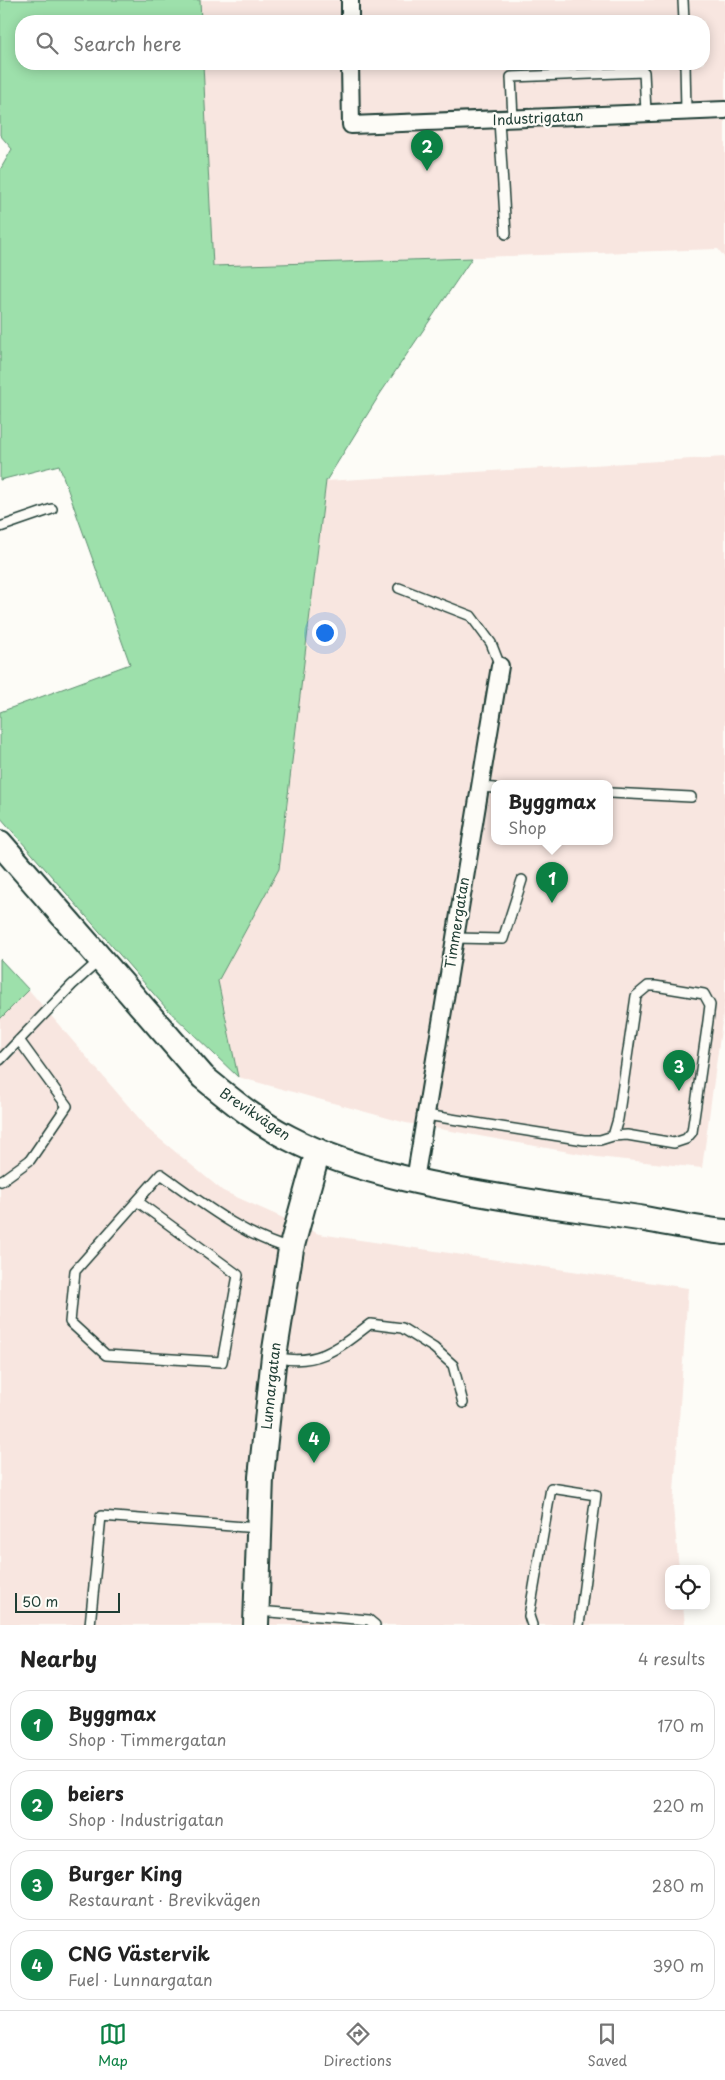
<!DOCTYPE html>
<html lang="en">
<head>
<meta charset="utf-8">
<style>
  :root { --surface:#fff; --page:#f6f6f6; --text:#222; --muted:#767676; --line:#e0e0e0; --accent:#0b8043 }
  body { margin:0; font-family:"Playpen Sans",sans-serif; background:var(--page); color:var(--text) }
  .controls { position:absolute; right:15px; bottom:15px; display:grid; overflow:hidden; border-radius:10px; box-shadow:0 2px 12px #0003 }
  .controls button { width:45px; height:45px; display:grid; place-items:center; padding:0; border:0; border-bottom:1px solid var(--line); background:var(--surface); color:var(--text); font:25px sans-serif }
  .scale { position:absolute; left:15px; bottom:12px; width:105px; box-sizing:border-box; padding-left:5px; border:2px solid #1f3d34; border-top:0; font-size:14px; line-height:18px; white-space:nowrap; color:#1f3d34; -webkit-text-stroke:4px #fdfcf7; paint-order:stroke }
  .you { position:absolute; left:324px; top:632px; width:18px; height:18px; margin:-12px; border:4px solid #fff; border-radius:50%; background:#1a73e8; box-shadow:0 0 0 8px #1a73e833 }
  .badge { display:grid; place-items:center; width:32px; height:32px; border-radius:50%; background:var(--accent); color:#fff; font-size:16px; font-weight:700 }
  .pin { position:absolute; translate:-50% -41px; filter:drop-shadow(0 1px 2px #0008) }
  .pin::after { content:''; position:absolute; top:26px; width:18px; height:15px; background:inherit; clip-path:polygon(0 0,100% 0,50% 100%) }
  .popup { position:absolute; left:491px; top:780px; width:122px; height:65px; box-sizing:border-box; display:grid; place-content:center; border-radius:10px; background:var(--surface); filter:drop-shadow(0 1px 4px #0005); font-size:16px; white-space:nowrap; color:var(--muted) }
  .popup b { font-size:19px; color:var(--text) }
  .popup::after { content:''; position:absolute; left:50%; top:100%; margin-left:-10px; border:10px solid transparent; border-top-color:var(--surface) }
  .list { margin:0; padding:0; list-style:none }
  h2 { display:flex; justify-content:space-between; align-items:center; height:65px; margin:0; padding:0 20px; font-size:21px }
  h2 small { font-size:16px; font-weight:400; color:var(--muted) }
  .list li { display:grid; grid-template-columns:32px 1fr auto; gap:15px; align-items:center; box-sizing:border-box; height:70px; margin:0 10px 10px; padding:0 10px; border:1px solid var(--line); border-radius:20px }
  .list b { display:block; font-size:19px; white-space:nowrap }
  .list p { margin:0; font-size:16px; white-space:nowrap; color:var(--muted) }
  .list em { font-size:16px; font-style:normal; color:var(--muted) }
  .icon { flex:none; width:28px; height:28px; fill:none; stroke:currentColor; stroke-width:2; stroke-linecap:round; stroke-linejoin:round }
  .map { position:relative; flex:none; width:725px; height:1625px; overflow:hidden }
  .search { position:absolute; background:var(--surface); box-shadow:0 2px 12px #0003; left:15px; right:15px; top:15px; height:55px; display:flex; align-items:center; gap:12px; box-sizing:border-box; padding:0 18px; border-radius:20px; color:var(--muted); font-size:19px }
  .sheet { height:385px; background:var(--surface) }
  nav { display:flex; justify-content:space-around; align-items:center; box-sizing:border-box; height:70px; border-top:1px solid var(--line); background:var(--surface); font-size:14px; color:var(--muted) }
  nav a { display:grid; justify-items:center; gap:2px }
  nav .on { color:var(--accent) }
  .map>svg:first-child { display:block }
</style>
</head>
<body>
<div class="map">
<svg width="725" height="1625" viewBox="0 0 725 1625">
  <rect width="100%" height="100%" fill="#fdfcf7"/>
  <filter id="ink" filterUnits="userSpaceOnUse"><feTurbulence type="fractalNoise" baseFrequency=".02" numOctaves="2"/><feDisplacementMap in="SourceGraphic" scale="10" xChannelSelector="R" yChannelSelector="G"/><feConvolveMatrix kernelMatrix="1 2 1 2 8 2 1 2 1" color-interpolation-filters="sRGB"/></filter>
  <g filter="url(#ink)">
    <!-- built -->
    <path fill="#f8e6e0" fill-rule="evenodd" d="M200,0H725V258L718,249L213,266L203,64H704V21H201Z
      M725,457V1000L702,1168L597,1157L406,1123L238,1077L218,981L279,868L326,481ZM494,784H610V842H494Z
      M29,990L150,1131L223,1191L319,1234L688,1288L673,1507L679,1569H669V1606H683L685,1625H0V1019Z"/>
    <!-- green -->
    <path fill="#9de0ab" stroke="#5e8e70" d="M0,0H200L201,21H21V64H203L213,266L472,258L380,394L326,481L279,869L218,981L238,1077L166,1008L0,817V712L130,664L59,465L0,480V170L12,149L0,135Z
      M0,959L29,990L0,1019Z"/>
    <g fill="none" stroke-linecap="round" stroke-linejoin="round">
      <!-- lane casing -->
      <g stroke="#1f3d34" stroke-width="12">
        <path id="lane" d="M683,0L684,21
          M685,64L686,111
          M513,119L511,77L644,72L646,112
          M499,120L506,234
          M0,527L52,509
          M399,588L471,616L491,643L500,666
          M480,787L494,788
          M610,793L691,797
          M455,938L503,939L522,880
          M0,1060L72,985L100,960
          M426,1115L584,1140H600L613,1136L618,1119L636,996L648,986H655L704,994L710,1005L708,1021L692,1132L686,1139L674,1143L627,1135L613,1136
          M0,1180L1,1181L30,1160L67,1106L19,1040
          M137,1201L238,1275L222,1362L106,1355L70,1322L75,1271L161,1174C202,1203 242,1235 291,1249
          M275,1357C317,1367 339,1348 370,1324L402,1328L434,1348L453,1365L463,1403
          M258,1611L369,1620L375,1625
          M90,1625L101,1516L258,1528
          M532,1625L529,1616L551,1488L596,1495L579,1625"/>
      </g>
      <!-- street casing -->
      <g stroke="#1f3d34" stroke-width="20">
        <path id="street" d="M350,0V21
          M350,64L351,125L725,110
          M415,1180L500,666"/>
      </g>
      <!-- secondary casing -->
      <g stroke="#1f3d34" stroke-width="28">
        <path id="secondary" d="M0,843L203,1077C230,1099 257,1122 289,1138C365,1178 471,1192 556,1206C584,1210 611,1214 639,1218C668,1223 696,1229 725,1232
          M256,1625L261,1477L274,1356L291,1249L318,1151"/>
      </g>
      <!-- lane -->
      <use href="#lane" stroke="#fdfcf7" stroke-width="9"/>
      <!-- street -->
      <use href="#street" stroke="#fdfcf7" stroke-width="16"/>
      <!-- secondary -->
      <use href="#secondary" stroke="#fdfcf7" stroke-width="24"/>
    </g>
  </g>
  <g text-anchor="middle" stroke-width="4.5" stroke-linejoin="round" paint-order="stroke">
    <!-- street labels -->
    <g font-size="14" fill="#1f3d34" stroke="#fdfcf7">
      <text transform="translate(538 118) rotate(-3)" y="5">Industrigatan</text>
      <text transform="translate(457 923) rotate(-81)" y="5">Timmergatan</text>
      <text transform="translate(255 1114) rotate(34)" y="5">Brevikvägen</text>
      <text transform="translate(271 1386) rotate(-84)" y="5">Lunnargatan</text>
    </g>
  </g>
</svg>
<div class="controls">
<button><svg class="icon" aria-label="locate" viewBox="0 0 24 24"><circle cx="12" cy="12" r="6"/><path d="M12 2v4M12 18v4M2 12h4M18 12h4"/></svg></button>
</div>
<div class="scale">50 m</div>
<div class="you"></div>
<div class="pin badge" style="left:552px;top:903px">1</div>
<div class="popup"><b>Byggmax</b>Shop</div>
<div class="pin badge" style="left:427px;top:171px">2</div>
<div class="pin badge" style="left:679px;top:1091px">3</div>
<div class="pin badge" style="left:314px;top:1463px">4</div>
<div class="search"><svg class="icon" aria-label="search" viewBox="0 0 24 24"><circle cx="10" cy="10" r="6"/><path d="M15 15l6 6"/></svg>Search here</div>
</div>
<section class="sheet">
<h2>Nearby<small>4 results</small></h2>
<ul class="list">
<li><span class="badge">1</span><div><b>Byggmax</b><p>Shop · Timmergatan</p></div><em>170 m</em></li>
<li><span class="badge">2</span><div><b>beiers</b><p>Shop · Industrigatan</p></div><em>220 m</em></li>
<li><span class="badge">3</span><div><b>Burger King</b><p>Restaurant · Brevikvägen</p></div><em>280 m</em></li>
<li><span class="badge">4</span><div><b>CNG Västervik</b><p>Fuel · Lunnargatan</p></div><em>390 m</em></li>
</ul>
</section>
<nav>
<a class="on"><svg class="icon" aria-label="map" viewBox="0 0 24 24"><path d="M3 6l6-2 6 2 6-2v14l-6 2-6-2-6 2zM9 4v14M15 6v14"/></svg>Map</a>
<a><svg class="icon" aria-label="directions" viewBox="0 0 24 24"><path d="M12 3l9 9-9 9-9-9zM9 14v-3h6M13 9l2 2-2 2"/></svg>Directions</a>
<a><svg class="icon" aria-label="saved" viewBox="0 0 24 24"><path d="M7 4h10v16l-5-4-5 4z"/></svg>Saved</a>
</nav>
</body>
</html>
